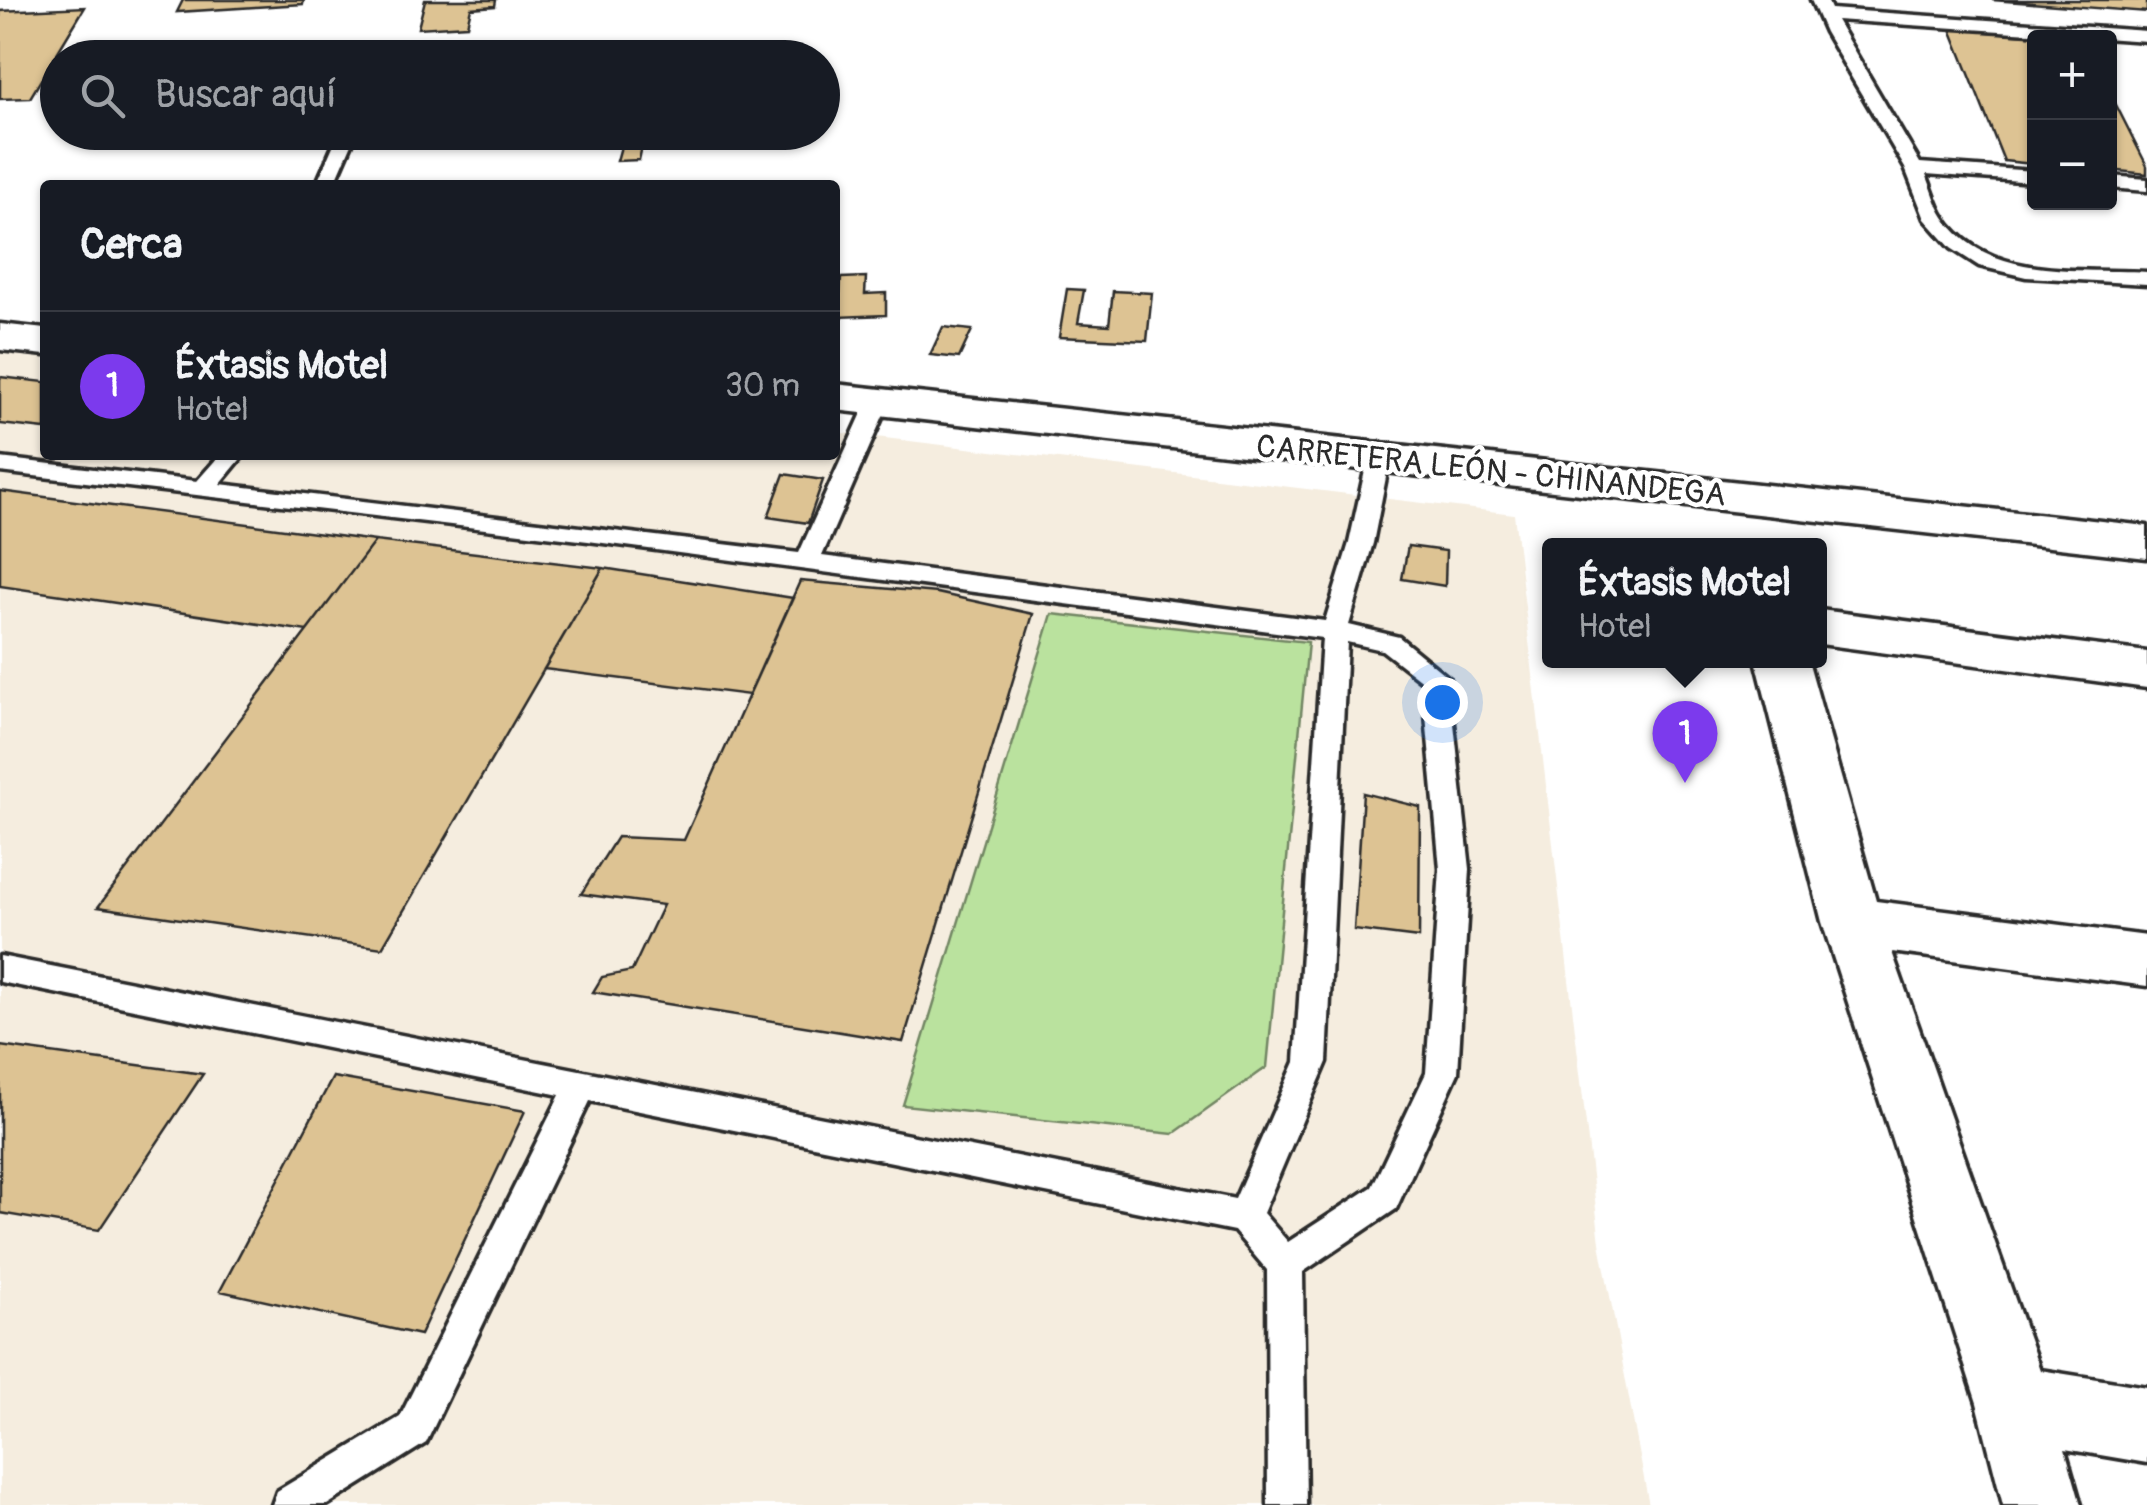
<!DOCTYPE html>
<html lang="es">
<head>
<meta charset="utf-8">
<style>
  :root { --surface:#171b24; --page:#20242c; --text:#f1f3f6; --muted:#9ea1a6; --line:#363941; --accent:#7c3aed }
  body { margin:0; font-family:Pangolin,sans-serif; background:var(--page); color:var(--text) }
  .controls { position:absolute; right:30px; top:30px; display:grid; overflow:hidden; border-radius:10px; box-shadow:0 2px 8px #0004 }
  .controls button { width:90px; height:90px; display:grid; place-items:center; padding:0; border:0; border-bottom:2px solid var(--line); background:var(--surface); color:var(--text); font:50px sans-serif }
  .you { position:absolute; left:1442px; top:702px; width:35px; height:35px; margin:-25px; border:8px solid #fff; border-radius:50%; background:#1a73e8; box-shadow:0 0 0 15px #1a73e833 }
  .badge { display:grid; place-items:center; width:65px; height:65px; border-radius:50%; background:var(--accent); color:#fff; font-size:32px; font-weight:700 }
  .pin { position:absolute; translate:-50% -82px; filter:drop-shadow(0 2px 5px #0008) }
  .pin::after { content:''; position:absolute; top:52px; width:35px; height:30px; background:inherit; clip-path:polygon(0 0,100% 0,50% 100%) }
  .popup { position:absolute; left:1542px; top:538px; width:285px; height:130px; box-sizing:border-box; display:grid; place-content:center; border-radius:10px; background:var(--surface); filter:drop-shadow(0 2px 8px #0005); font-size:32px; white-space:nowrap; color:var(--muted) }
  .popup b { font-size:38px; color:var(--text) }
  .popup::after { content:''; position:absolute; left:50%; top:100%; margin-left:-20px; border:20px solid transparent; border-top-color:var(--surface) }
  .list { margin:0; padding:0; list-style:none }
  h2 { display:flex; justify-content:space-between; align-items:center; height:130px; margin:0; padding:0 40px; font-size:42px }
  h2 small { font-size:32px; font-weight:400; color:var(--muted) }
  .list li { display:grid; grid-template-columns:65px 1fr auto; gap:30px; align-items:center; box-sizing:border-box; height:150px; padding:0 40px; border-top:2px solid var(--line) }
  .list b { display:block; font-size:38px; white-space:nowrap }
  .list p { margin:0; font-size:32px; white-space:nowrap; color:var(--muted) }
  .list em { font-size:32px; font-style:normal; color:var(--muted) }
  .icon { flex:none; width:55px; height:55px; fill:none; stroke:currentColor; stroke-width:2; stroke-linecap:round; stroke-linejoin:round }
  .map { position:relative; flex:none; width:2147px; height:1505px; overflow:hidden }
  .search { position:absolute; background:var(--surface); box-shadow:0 2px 8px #0004; left:40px; top:40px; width:800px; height:110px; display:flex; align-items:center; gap:25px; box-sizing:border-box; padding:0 35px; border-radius:55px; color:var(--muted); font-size:38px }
  .panel { position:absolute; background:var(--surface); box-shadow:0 2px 8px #0004; left:40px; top:180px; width:800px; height:280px; border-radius:10px }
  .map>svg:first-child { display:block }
</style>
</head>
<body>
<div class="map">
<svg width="2147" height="1505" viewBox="0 0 2147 1505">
  <rect width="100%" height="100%" fill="#fff"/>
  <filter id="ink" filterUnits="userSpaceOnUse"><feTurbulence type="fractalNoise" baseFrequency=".01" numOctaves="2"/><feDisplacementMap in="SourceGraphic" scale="20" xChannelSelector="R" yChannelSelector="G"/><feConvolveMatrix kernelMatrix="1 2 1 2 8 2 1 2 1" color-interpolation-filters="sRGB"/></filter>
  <g filter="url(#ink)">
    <!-- built -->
    <path fill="#f5eddf" d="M0,330L45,336V455H835V432L1514,514L1600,1243L1649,1505H0Z"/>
    <!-- green -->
    <path fill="#bae29e" stroke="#728664" stroke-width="2.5" d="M1052,614L1308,642L1267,1067L1173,1134L903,1105Z"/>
    <!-- building -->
    <path fill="#ddc393" stroke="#2b2b2b" stroke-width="2.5" d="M183,0H304L303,4L177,12Z
      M425,0H496L495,6L471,8L467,25L418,28Z
      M1992,0H2147V12Z
      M85,7L30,98L0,99V11Z
      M1951,29L2066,38H2034V164L2004,161Z
      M2110,93L2147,166V174L2110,170Z
      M643,142L639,160L617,161L622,143Z
      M866,277L865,294L886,293V315L838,317L841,278Z
      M1067,289L1084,290L1078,323L1109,325L1113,291L1152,293L1147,341L1059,337Z
      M943,327L972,330L959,358L930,355Z
      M0,377L45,382V429L0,424Z
      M784,474L823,480L808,523L768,517Z
      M0,491L375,541L307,631L0,586Z
      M375,541L603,568L382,948L98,907Z
      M1408,546L1446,551L1445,586L1402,579Z
      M603,568L793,598L749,695L544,669Z
      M800,581L937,593L1033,614L903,1042L593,992L602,977L632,971L663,905L581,894L617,837L684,840Z
      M1363,793L1420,807L1419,938L1354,930Z
      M0,1046L203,1074L99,1230L0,1213Z
      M333,1077L525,1111L420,1335L220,1291Z"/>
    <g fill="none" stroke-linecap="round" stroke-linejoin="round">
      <!-- service casing -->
      <g stroke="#2b2b2b" stroke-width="7">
        <path id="service" d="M1811,0H1827L1831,9L2147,31V41L1836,20L1920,163L2034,171V182L1926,174C1932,188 1936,205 1944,217C1986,281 2081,268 2147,272V284L2026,277L1979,266L1951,248L1925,219L1905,168L1825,32Z
          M339,132H357L334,185H316Z
          M2110,176L2147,179V191L2110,188Z
          M878,395L889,402L822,556L1325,621L1349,543L1368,457L1379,450L1390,457L1373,543L1349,625L1399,637L1449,678L1470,869L1458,1073L1396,1209L1303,1272L1306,1505H1268L1267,1270L1234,1231L590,1101L426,1443L327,1505H272L277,1491L400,1417L560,1095L0,982V956L1235,1199L1295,1062L1322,638L588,541L0,472V458L197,481L220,455H244L220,484L799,553L867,402ZM1347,642L1382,650L1423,682L1440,869L1426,1073L1372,1187L1288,1242L1263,1213L1327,1062Z"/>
      </g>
      <!-- minor casing -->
      <g stroke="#2b2b2b" stroke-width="7">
        <path id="minor" d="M1820,610L2147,652V688L1820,644Z
          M1756,660H1808L1876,901L2147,936V986L1892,952L2040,1370L2147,1387V1463L2065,1449L2081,1505H2003L1977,1403L1822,922Z"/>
      </g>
      <!-- trunk casing -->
      <g stroke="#2b2b2b" stroke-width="7">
        <path id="trunk" d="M0,324L45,329V355L0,350Z
          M835,384L2147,526V558L835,410Z"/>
      </g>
      <!-- service -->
      <use href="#service" fill="#fff" fill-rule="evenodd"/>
      <!-- minor -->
      <use href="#minor" fill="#fff" fill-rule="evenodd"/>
      <!-- trunk -->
      <use href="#trunk" fill="#fff" fill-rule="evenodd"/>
    </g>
  </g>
  <g text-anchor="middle" stroke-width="9" stroke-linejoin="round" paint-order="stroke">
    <!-- street labels -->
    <g font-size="32" fill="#2b2b2b" stroke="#fff">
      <text transform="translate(1491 470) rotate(6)" y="11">CARRETERA LEÓN - CHINANDEGA</text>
    </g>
  </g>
</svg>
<div class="controls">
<button>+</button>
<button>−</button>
</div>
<div class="you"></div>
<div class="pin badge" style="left:1685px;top:783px">1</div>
<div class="popup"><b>Éxtasis Motel</b>Hotel</div>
<div class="search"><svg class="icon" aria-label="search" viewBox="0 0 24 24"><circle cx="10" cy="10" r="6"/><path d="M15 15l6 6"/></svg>Buscar aquí</div>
<section class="panel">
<h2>Cerca<small></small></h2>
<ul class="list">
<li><span class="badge">1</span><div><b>Éxtasis Motel</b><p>Hotel</p></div><em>30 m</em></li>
</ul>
</section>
</div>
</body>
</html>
